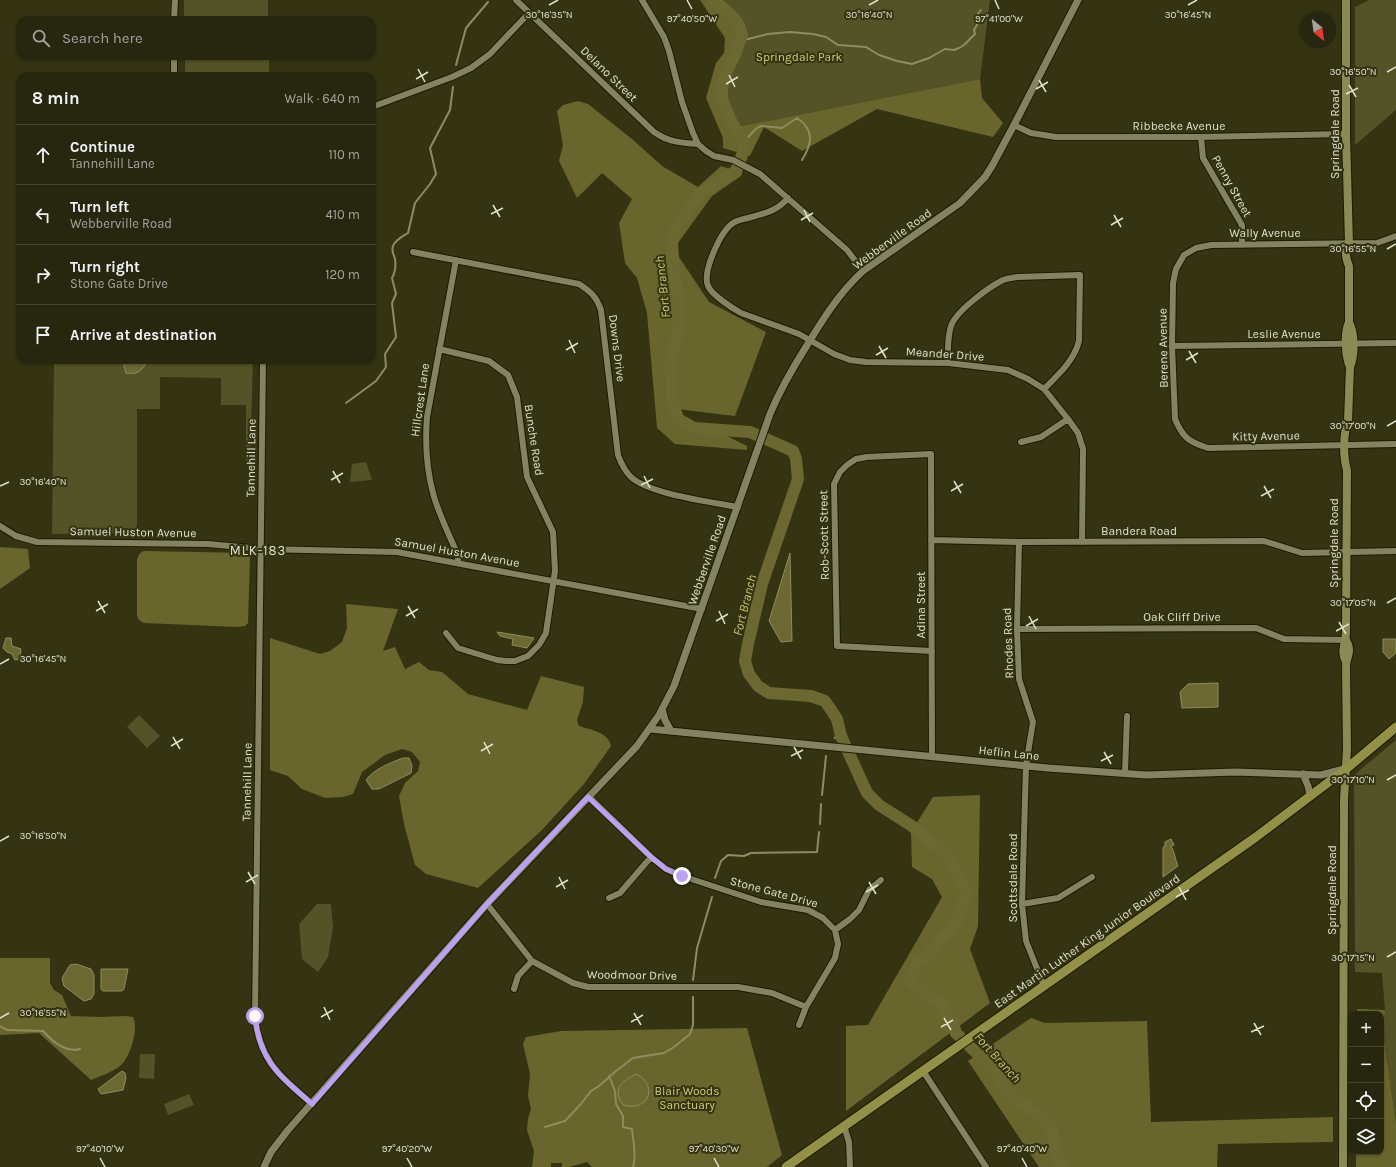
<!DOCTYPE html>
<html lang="en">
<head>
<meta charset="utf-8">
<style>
  :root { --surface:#27260e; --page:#33321c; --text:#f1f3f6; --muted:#a4a59e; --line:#43432e }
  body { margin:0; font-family:Karla,sans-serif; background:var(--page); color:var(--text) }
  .controls { position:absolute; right:12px; bottom:12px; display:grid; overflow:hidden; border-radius:8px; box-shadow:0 1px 3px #0004 }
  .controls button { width:36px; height:36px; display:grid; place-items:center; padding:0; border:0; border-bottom:1px solid var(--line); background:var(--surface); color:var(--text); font:20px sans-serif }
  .compass { position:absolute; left:1300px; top:12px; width:36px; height:36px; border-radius:50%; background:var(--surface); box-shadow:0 1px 3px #0004; rotate:151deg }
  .stop { position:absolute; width:12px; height:12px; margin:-9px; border:3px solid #bca0f2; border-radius:50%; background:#fff }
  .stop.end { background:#bca0f2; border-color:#fff; box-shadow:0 1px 4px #0008 }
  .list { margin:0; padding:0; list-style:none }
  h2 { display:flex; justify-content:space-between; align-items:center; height:52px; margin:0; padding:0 16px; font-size:17px }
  h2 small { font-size:13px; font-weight:400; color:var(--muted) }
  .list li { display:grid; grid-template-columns:26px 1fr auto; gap:12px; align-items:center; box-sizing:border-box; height:60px; padding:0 16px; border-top:1px solid var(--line) }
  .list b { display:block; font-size:15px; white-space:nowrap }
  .list p { margin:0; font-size:13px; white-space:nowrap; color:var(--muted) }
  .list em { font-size:13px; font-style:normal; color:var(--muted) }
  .icon { flex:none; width:22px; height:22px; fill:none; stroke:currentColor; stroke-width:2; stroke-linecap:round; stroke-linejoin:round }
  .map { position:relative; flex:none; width:1396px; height:1167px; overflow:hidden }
  .search { position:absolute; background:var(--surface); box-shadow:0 1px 3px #0004; left:16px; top:16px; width:360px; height:44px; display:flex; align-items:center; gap:10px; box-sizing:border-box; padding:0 14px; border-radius:12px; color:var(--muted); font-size:15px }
  .panel { position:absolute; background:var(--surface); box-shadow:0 1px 3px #0004; left:16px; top:72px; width:360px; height:292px; border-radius:12px }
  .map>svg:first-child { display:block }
</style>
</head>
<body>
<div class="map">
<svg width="1396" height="1167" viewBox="0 0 1396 1167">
  <rect width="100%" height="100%" fill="#343312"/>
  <!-- green -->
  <path fill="#545227" d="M184,0H268V20H184Z
    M721,0H990L980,79L736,127L723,99L724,78L743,49L742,21Z
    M1369,0H1396V110L1355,145V7Z
    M185,56H269V76H185Z
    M54,360H253L250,463H246V405H221V378L160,377V409H137V533L52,534Z
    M366,462L372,480L350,482L352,464Z
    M139,715L160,736L147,748L127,727Z
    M1396,740V1123L1384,1040L1385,1010L1382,973L1355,972L1354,775Z
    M317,904H331L333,927L328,957L318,972L302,959L299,924Z
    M140,1054H155L154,1079L139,1078Z
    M189,1094L194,1105L168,1115L164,1104Z"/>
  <!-- forest -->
  <path fill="#68662d" d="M700,0H721L742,20L743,49L724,78L723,99L736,127L980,79L982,98L1003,123L993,137L877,109L802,151L764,127L750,156L723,148V138L706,98L716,63L724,53L725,38Z
    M578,101L588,104L632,139L662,166L698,187L721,166L742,173L741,176L712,196L678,243L679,257L709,302L766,332L735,416L685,410L671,406L676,420L691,429L727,436L747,446V450L675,444L657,428L647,313L637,278L625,263L619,223L632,199L602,173L577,198L559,161L563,145L557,111L563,105Z
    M0,547L28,549L30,568L0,589Z
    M144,551L249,553L250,557L248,623L245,626L238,627L144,623L139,620L137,615V559L140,553Z
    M346,604L398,609L383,651L395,647L405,669L419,662L429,670L442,672L468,694L527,710L541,676L584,687L583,702L577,720L579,726C591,730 608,732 611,746L584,784L541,831L478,888L426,874L415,865L404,824L399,796L405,783L418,771L420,762L412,752L402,749L385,755L362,772L353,794L343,797L325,798L302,789L288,776L270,770V638L320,654L330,651L342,642L347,628Z
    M980,795L978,926L970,949L990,1003L846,1111V1026L868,1025L942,897L932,879L912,867L911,832L933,797Z
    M0,958H50V983L54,990L62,995L71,1016L100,1017L126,1016L133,1017C139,1029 130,1058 120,1066C111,1073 100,1076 91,1080L39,1033L0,1035Z
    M1357,1009L1385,1010L1384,1040L1396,1123V1167H1356V1152H1381V1014H1357Z
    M1031,1018L1045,1023L1147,1021L1151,1122L1333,1117V1142L1218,1144L1217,1167H1039L968,1061Z
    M747,1028L782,1155L767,1167H592L587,1162L569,1167H562V1163H551V1167H532L534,1151L527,1130L528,1119L531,1109L528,1096L530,1074L523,1044L526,1037L561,1031Z"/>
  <!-- water -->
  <path fill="#6b6931" stroke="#8e8d60" d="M126,360H149C141,370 140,375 126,373L124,366Z
    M790,553L792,641L781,642L769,621Z
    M497,632L534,638L527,648L512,645L513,639L500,636Z
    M6,638H11L12,646L21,649L20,659L15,660L12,654L7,652L3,648Z
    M1383,639H1396V653L1389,659L1383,652Z
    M1218,683V707L1182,708L1180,692L1188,684Z
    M403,758H409L412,766L411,773L379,789H372L366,780C374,769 390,763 403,758Z
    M1171,839L1174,845L1171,846C1175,853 1175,859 1178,866L1163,877V848L1165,845V842Z
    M76,964L91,969L94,975V994L91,999L84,1001L64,986L62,978L70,965Z
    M101,969H128L124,989L122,991H103L101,989Z
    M122,1071L125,1073L126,1078L123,1090L101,1094L98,1089Z
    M637,1074C659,1087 648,1112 623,1105C612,1089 621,1081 637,1074Z"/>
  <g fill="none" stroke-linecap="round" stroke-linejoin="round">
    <!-- stream -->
    <path stroke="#8e8d60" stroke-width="2" d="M740,41L768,34L790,32L813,34L826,37L838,45L866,47L879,55L897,61L912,64L929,58L945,49L954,50L959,48L964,45L975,34L974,30L977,25V15L981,10
      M456,65L466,28L488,2
      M742,143L757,128L761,126L782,128L797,118C815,130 812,144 802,160
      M346,403L376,381L386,367L385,354L396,337L392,303L396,294L392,278C395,273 396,266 395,259C394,255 391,251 393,246C395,240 403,236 408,233L415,203L430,184L436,174L430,148L450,110L453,87
      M835,738L839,730
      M822,795L826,756
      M820,824L821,804
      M715,878L721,861L728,855L744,856L751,853L817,852L819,832
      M693,980L697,948L712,897
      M0,1026L7,1030L43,1031C52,1041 66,1053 80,1049
      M609,1076L615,1091L616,1104L623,1116V1127L632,1129C633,1140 637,1156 633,1167
      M545,1127L565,1121L580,1105L591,1091L599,1086L616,1071L633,1058L664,1053L674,1047L690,1034L693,1025V997"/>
    <!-- river -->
    <path stroke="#6b6931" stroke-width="12" d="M714,0L733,17L739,25L742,35L735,55L727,70L722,88V99L732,123L742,139L744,150L736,171L699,195L677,226L671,246L679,307V324L671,364L672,397L678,419L694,428L750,432L793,451L796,459L798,479L762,584L748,644L745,661L749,674L758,686L769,693L811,696L825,701L837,719L841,736L867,793L879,805L912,826L945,853L954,866L967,893L955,925L926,957L917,963L910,981L923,992L941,1004L952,1021L956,1033L991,1067L998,1075L1004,1088L1016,1100L1032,1110L1043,1119L1052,1129L1054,1146L1062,1167"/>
    <!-- minor casing -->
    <g stroke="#1c1a00" stroke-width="8">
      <path id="minor" d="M516,0L654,132C668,142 682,143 698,144
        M642,0L664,37L669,51L682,102L693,133L698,144L706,151L714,156L733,160L760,174L847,250L863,271
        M174,20L175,0
        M174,76V56
        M372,107L452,77L471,68L490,54L529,13
        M1014,125L1031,133L1056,137H1201L1346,134
        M1201,137L1203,158L1242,225V245
        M788,198C776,212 765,213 748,218C743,219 738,220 733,223C721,231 702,271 708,286C712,295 732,308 741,313L799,334L834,354L850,360L866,362L948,363L1008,370L1028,379L1044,389L1068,419L1078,433L1083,449L1082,542
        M1396,236L1377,243L1211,245L1196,248L1184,255L1176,269L1173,283L1172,346L1175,419C1183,438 1189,442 1208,448L1396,444
        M413,252L579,284C591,292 596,296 601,310L618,455C621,463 624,470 630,476C647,494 712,502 738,507
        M456,260L427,417C425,443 426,467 433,493C438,513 450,536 458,556V563
        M1172,346L1396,343
        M439,349L489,361L508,375L517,397L527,477L553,532L555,571L546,633L539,645L528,656L515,661H506L497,660L458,648L446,633
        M263,360L255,1016C259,1060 280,1076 312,1104
        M948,363C948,351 947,338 951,326C956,311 989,287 1003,280C1008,278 1013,278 1018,277L1080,275L1079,341C1074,361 1058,375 1044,389
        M1021,442L1041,437L1068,419
        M0,526L16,536L37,542L208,544L261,549L397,552L702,609
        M931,540L1019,542L1264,541L1302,553L1396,551
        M1019,542L1017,629L1019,679L1033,722L1026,765L1022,904L1026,941L1044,986
        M1017,629L1256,628L1284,639L1346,640
        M932,651L837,646L834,484L840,472L847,465L856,459L867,457L931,454L932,756
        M1125,773L1127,716
        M589,797L651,857L666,869L682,876L761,902L808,910L823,918L835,930
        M609,898L620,893L651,857
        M487,904L532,961L573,983L588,987H738L772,993L806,1007
        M1022,904L1058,898L1092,877
        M514,989L518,976L532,961
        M799,1025L806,1007L835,958L838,944L835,930L850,919L859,910L869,890L881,880
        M923,1071L986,1167
        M844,1126L849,1142L850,1167"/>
    </g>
    <!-- tertiary casing -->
    <g stroke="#1c1a00" stroke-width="9">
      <path id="tertiary" d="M662,709L665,720L671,731
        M650,729L1048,768L1146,775L1235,772L1321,775L1344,769
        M1303,774L1308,786L1310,795
        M264,1167L271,1152L288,1130L487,904L637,746L659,715L674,686L770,414C780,390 792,369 806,347C823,319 839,293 863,271L960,203L985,177L992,166L1014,125L1078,0"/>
    </g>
    <!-- secondary casing -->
    <g stroke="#1c1a00" stroke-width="10">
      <path id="secondary" d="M1349,322C1344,333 1345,356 1350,367
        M1346,662C1340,651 1346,643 1346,632L1347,470C1343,456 1343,435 1348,421L1350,367C1355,355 1355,334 1349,322V266C1346,259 1344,250 1349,244L1346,134V0
        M1343,1167L1344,800L1347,749L1346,667C1346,656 1353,652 1346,640"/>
    </g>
    <!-- primary casing -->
    <g stroke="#1c1a00" stroke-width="11">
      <path id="primary" d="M786,1167L1256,837L1346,769L1396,727"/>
    </g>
    <!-- minor -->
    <use href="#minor" stroke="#848361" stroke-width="6"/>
    <!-- tertiary -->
    <use href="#tertiary" stroke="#848361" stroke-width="7"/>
    <!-- secondary -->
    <use href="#secondary" stroke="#8c8a54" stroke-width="8"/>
    <!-- primary -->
    <use href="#primary" stroke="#939047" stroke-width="9"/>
  </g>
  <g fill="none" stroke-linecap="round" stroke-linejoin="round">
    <!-- route -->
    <path stroke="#bca0f2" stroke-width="5" d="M255,1016C259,1061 280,1076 312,1104L487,904L588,797L651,857L666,869L682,876"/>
  </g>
  <!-- ticks -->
  <path fill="none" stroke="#e1e1ce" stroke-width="1.5" d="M687,0L692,9M995,0L999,9M549,5L558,0M869,5L878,0M1188,5L1197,0M418,69L425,82M1387,72L1396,67M729,75L735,87M416,79L428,72M1039,80L1046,92M726,84L738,77M1349,85L1356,97M1036,89L1048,82M1346,94L1358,88M493,205L500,217M804,210L810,222M491,214L503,208M1114,215L1121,227M801,220L813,213M1111,225L1123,218M1387,249L1396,244M569,340L575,353M879,346L886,358M566,350L578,343M1189,351L1196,363M876,355L888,348M1186,360L1198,353M1387,426L1396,421M333,471L340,483M644,476L650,488M331,480L343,473M954,481L961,493M641,485L653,479M0,486L9,482M1264,486L1271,498M951,491L963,484M1261,496L1274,489M98,601L105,613M1387,603L1396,598M408,606L415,618M96,611L108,604M719,611L725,624M406,616L418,609M1029,616L1036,629M716,621L728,614M1339,622L1346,634M1026,626L1038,619M1336,631L1349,624M0,664L9,659M173,737L180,749M484,742L490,754M171,746L183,739M794,747L801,759M481,751L493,744M1104,752L1111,764M791,756L803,750M1101,761L1113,755M1387,780L1396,775M0,841L9,836M248,872L255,884M559,877L565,889M246,882L258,875M869,882L876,894M556,887L568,880M1179,887L1186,900M866,892L878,885M1176,897L1189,890M1387,957L1396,952M324,1007L330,1020M634,1013L641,1025M321,1017L333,1010M0,1018L9,1013M944,1018L951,1030M631,1022L643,1015M1254,1023L1261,1035M941,1027L953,1020M1251,1032L1264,1026M100,1158L105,1167M407,1158L412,1167M714,1158L719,1167M1022,1158L1027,1167"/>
  <g text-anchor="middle" stroke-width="4" stroke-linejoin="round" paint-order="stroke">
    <!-- park labels -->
    <g font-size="12" fill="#cfcd77" stroke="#343312">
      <text x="799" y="61">Springdale Park</text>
      <text x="687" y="1095">Blair Woods<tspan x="687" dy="14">Sanctuary</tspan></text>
    </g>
    <!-- street labels -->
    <g font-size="12" fill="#e1e1ce" stroke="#343312">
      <text transform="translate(609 74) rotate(44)" y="4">Delano Street</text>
      <text x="1179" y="130">Ribbecke Avenue</text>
      <text transform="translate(1335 134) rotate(-90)" y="4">Springdale Road</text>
      <text transform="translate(1232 186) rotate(61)" y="4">Penny Street</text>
      <text x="1265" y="237">Wally Avenue</text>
      <text transform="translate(892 239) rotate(-36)" y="4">Webberville Road</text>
      <text x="1284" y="338">Leslie Avenue</text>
      <text transform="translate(617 348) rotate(83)" y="4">Downs Drive</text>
      <text transform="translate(1163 348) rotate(-91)" y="4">Berene Avenue</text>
      <text transform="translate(945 354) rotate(4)" y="4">Meander Drive</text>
      <text transform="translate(420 400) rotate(-82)" y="4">Hillcrest Lane</text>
      <text transform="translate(1266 436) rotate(-1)" y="4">Kitty Avenue</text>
      <text transform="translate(534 440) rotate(81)" y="4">Bunche Road</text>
      <text transform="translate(251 458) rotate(-89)" y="4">Tannehill Lane</text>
      <text x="1139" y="535">Bandera Road</text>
      <text transform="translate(133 532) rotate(1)" y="4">Samuel Huston Avenue</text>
      <text transform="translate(824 535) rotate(-91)" y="4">Rob-Scott Street</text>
      <text transform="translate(1334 543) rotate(-90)" y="4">Springdale Road</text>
      <text transform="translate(457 552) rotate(10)" y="4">Samuel Huston Avenue</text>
      <text transform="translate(707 560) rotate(-71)" y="4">Webberville Road</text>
      <text transform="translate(921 605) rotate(-90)" y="4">Adina Street</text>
      <text x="1182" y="621">Oak Cliff Drive</text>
      <text transform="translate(1008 643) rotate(-92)" y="4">Rhodes Road</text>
      <text transform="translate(1009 753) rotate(6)" y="4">Heflin Lane</text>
      <text transform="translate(247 782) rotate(-89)" y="4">Tannehill Lane</text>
      <text transform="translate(1013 878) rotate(-90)" y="4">Scottsdale Road</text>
      <text transform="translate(1332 890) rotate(-90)" y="4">Springdale Road</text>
      <text transform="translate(774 892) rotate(15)" y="4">Stone Gate Drive</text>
      <text transform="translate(1087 941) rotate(-35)" y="4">East Martin Luther King Junior Boulevard</text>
      <text transform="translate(632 975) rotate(1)" y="4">Woodmoor Drive</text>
    </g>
    <!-- water labels -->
    <g font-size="13" font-style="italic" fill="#c6c46f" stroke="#343312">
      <text transform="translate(662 287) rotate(-96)" y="5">Fort Branch</text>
      <text transform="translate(744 605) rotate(-76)" y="5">Fort Branch</text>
      <text transform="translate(998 1057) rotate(48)" y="5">Fort Branch</text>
    </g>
    <!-- neighbourhood labels -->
    <g font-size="13" letter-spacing="1" fill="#e1e1ce" stroke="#343312">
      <text x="258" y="555">MLK-183</text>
    </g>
  </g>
  <g font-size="10" text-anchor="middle" fill="#e1e1ce" stroke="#343312" stroke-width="4" stroke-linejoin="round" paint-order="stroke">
    <text x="549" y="18">30°16'35"N</text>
    <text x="869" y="18">30°16'40"N</text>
    <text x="1188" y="18">30°16'45"N</text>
    <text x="692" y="22">97°40'50"W</text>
    <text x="999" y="22">97°41'00"W</text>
    <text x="1353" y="75">30°16'50"N</text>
    <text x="1353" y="252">30°16'55"N</text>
    <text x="1353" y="429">30°17'00"N</text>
    <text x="43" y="485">30°16'40"N</text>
    <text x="1353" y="606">30°17'05"N</text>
    <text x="43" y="662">30°16'45"N</text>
    <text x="1353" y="783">30°17'10"N</text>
    <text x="43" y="839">30°16'50"N</text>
    <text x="1353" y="961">30°17'15"N</text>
    <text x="43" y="1016">30°16'55"N</text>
    <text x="100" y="1152">97°40'10"W</text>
    <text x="407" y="1152">97°40'20"W</text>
    <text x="714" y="1152">97°40'30"W</text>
    <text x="1022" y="1152">97°40'40"W</text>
  </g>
</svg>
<div class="controls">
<button>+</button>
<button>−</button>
<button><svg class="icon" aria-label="locate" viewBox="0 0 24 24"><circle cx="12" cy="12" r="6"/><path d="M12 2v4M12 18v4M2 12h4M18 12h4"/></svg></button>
<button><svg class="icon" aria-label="layers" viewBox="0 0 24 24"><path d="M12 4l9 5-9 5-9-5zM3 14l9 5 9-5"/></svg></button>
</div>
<svg class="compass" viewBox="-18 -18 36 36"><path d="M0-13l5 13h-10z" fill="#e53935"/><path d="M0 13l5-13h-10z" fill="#a4a59e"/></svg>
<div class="stop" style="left:255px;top:1016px"></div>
<div class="stop end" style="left:682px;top:876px"></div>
<div class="search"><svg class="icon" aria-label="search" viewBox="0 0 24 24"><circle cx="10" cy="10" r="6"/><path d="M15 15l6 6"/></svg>Search here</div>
<section class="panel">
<h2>8 min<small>Walk · 640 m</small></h2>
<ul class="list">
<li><svg class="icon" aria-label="ahead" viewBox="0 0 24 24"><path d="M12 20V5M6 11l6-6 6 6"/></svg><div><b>Continue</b><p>Tannehill Lane</p></div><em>110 m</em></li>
<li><svg class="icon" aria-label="left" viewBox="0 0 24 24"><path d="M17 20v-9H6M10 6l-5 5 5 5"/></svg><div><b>Turn left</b><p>Webberville Road</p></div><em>410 m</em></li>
<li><svg class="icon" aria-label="right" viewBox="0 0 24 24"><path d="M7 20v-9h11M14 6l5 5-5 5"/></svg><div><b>Turn right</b><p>Stone Gate Drive</p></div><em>120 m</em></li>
<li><svg class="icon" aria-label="arrive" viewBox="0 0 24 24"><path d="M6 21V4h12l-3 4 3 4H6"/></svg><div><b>Arrive at destination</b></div></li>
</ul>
</section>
</div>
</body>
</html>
